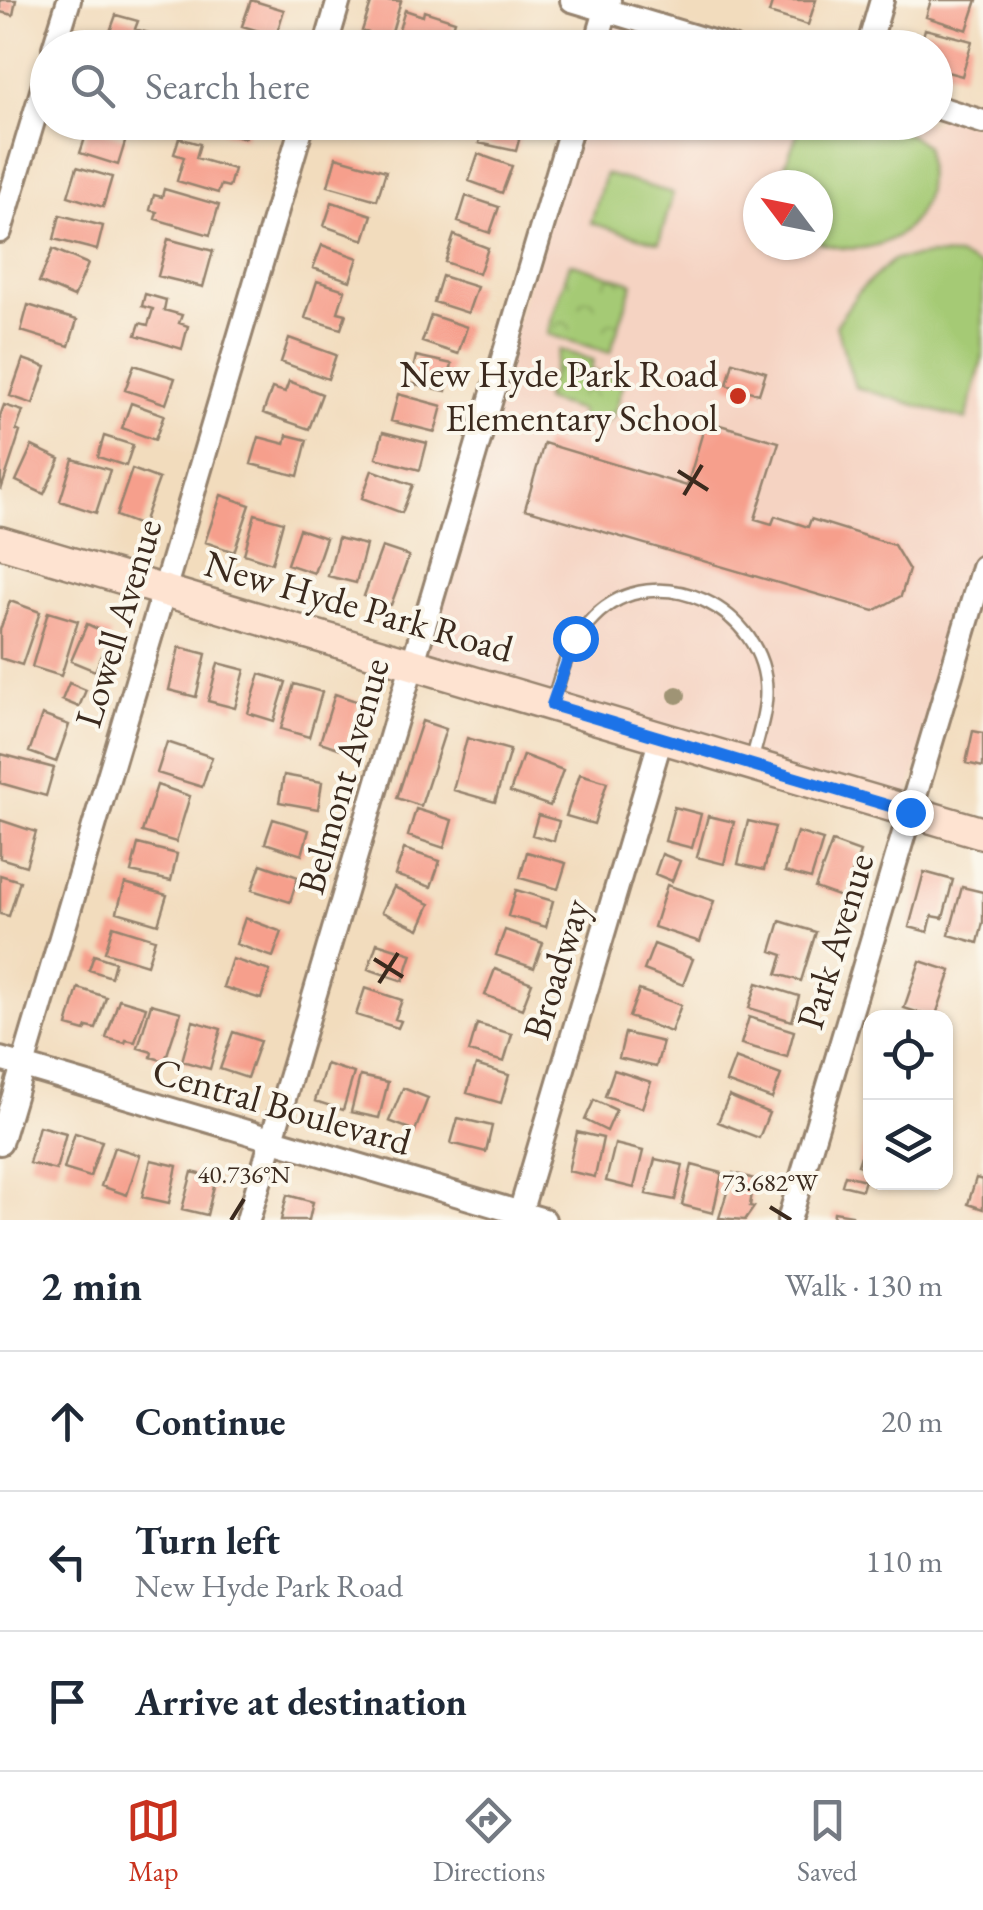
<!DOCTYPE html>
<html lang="en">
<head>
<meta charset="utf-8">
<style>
  :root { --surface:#fff; --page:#f6f6f7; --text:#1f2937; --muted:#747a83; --line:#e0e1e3; --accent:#c8321e }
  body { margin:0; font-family:"EB Garamond",serif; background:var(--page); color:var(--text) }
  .controls { position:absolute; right:30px; bottom:30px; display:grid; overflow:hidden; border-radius:20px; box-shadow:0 2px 8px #0004 }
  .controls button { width:90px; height:90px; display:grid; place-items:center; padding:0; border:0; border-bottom:2px solid var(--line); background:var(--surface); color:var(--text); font:50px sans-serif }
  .compass { position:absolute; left:743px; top:170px; width:90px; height:90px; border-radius:50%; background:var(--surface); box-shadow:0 2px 8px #0004; rotate:302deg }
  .stop { position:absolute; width:30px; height:30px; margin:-22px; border:8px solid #1a73e8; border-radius:50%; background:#fff }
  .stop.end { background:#1a73e8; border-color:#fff; box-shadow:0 2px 10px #0008 }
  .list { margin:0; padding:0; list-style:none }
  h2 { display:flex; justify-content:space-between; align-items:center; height:130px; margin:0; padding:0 40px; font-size:42px }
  h2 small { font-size:32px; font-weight:400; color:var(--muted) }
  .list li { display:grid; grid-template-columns:65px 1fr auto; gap:30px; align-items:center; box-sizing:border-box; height:140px; padding:0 40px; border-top:2px solid var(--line) }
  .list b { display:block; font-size:38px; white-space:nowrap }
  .list p { margin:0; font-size:32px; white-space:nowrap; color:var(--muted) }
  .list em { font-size:32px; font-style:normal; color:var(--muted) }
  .icon { flex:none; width:55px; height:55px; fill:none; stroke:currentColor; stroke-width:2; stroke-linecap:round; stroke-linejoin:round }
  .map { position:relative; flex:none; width:983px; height:1220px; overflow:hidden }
  .search { position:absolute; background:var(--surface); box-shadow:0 2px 8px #0004; left:30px; right:30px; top:30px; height:110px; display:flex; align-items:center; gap:25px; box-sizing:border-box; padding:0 35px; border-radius:55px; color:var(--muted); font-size:38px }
  .sheet { height:550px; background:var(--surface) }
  nav { display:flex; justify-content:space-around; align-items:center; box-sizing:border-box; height:140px; border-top:2px solid var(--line); background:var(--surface); font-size:28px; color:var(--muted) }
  nav a { display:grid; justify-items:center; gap:5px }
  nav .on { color:var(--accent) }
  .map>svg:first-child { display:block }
</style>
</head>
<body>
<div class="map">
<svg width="983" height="1220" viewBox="0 0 983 1220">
  <defs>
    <pattern id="park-crowns" width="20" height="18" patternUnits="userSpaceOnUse" patternTransform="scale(2.5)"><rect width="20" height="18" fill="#a5ca74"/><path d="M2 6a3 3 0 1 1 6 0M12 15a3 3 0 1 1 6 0" fill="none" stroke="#88a45f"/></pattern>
  </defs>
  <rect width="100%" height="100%" fill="#fbf7ec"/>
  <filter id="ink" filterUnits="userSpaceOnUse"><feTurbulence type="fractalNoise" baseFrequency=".01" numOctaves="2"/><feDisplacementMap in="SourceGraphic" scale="20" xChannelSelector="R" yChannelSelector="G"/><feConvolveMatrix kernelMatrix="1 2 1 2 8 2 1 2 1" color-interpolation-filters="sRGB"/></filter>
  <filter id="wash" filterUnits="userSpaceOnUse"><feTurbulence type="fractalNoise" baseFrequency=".0048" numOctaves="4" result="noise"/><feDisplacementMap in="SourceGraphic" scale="40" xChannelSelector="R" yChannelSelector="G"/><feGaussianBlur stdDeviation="2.25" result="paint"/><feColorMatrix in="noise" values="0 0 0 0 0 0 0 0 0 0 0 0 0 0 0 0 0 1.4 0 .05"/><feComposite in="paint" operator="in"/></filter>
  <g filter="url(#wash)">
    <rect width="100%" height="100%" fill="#f2dcbd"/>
    <!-- built -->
    <path fill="#f5d3c2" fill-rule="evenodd" d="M608,16L715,48H599Z
      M936,113L983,127V547L904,810L413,664L576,123L936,122ZM758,185H818V245H758Z"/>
    <!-- park -->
    <path fill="url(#park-crowns)" stroke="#707a49" stroke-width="2.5" d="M570,263L633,283L610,353L547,334Z
      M559,350L593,360L591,371L624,381L614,415L600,426L579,420L581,411L544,400Z"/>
    <!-- pitch -->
    <path fill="#a5ca74" stroke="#707a49" stroke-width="2.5" d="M801,123C848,122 886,115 926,146C927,163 930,184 924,201C907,246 859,257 818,242V185H778Z
      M605,174L673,193L659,243L591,223Z
      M929,255L958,256L983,267V356L966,420L855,387L836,325L859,291L893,260Z"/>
    <g id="blocks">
      <!-- building -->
      <path fill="#f69f8c" d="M0,0H16L13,15L0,12Z
        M251,0L284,10L276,36L242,26Z
        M372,0L401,1L390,39L362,31Z
        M773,0H816L808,25L769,13Z
        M931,0H977L967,30L926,17Z
        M405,10L423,16L424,11L455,21L447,48H414L416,41L397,36Z
        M116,15L138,21L135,29L149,33L146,41L157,44L156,48H104Z
        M481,27L511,35L507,48H475Z
        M925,29L972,41L962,76L936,69V48H920Z
        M534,36L560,45L559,48H530Z
        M230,37L263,46V48H227Z
        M208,122H250L245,138L207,127Z
        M484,122L523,125L516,151L479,143Z
        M89,126L126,139L118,165L80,153Z
        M179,138L200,144L196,158L234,169L229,187L221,185L218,193L177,181L184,157L174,154Z
        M478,154L512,166L502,193L469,181Z
        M336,157L386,171L377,200L328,186Z
        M77,167L112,177L103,207L68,196Z
        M164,189L219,205L210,235L155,219L157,212L150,210L154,195L162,197Z
        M466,196L499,207L490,233L458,222Z
        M332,202L372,215L364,240L324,226Z
        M60,215L103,226L97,250L54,239Z
        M454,235L488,248L479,274L445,262Z
        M168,239L213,251L203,287L158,276Z
        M322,245L358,258L350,281L313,268Z
        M53,249L88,264L74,297L39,282Z
        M442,276L477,287L468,313L434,302Z
        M317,281L345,290L338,312L346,314L341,329L305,318Z
        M145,294L166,300L164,310L182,315L179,323L188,326L182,349L136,335L140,323L148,325L153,309L142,306Z
        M28,305L77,320L69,346L21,331Z
        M431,315L467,327L458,354L422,342Z
        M289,338L336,355L328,379L281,362Z
        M416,356L452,364L446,391L410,383Z
        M23,359L46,367L33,404L10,396Z
        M733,362L766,372L759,394L727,385Z
        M134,365L175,378L166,404L125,390Z
        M289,381L322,394L309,429L263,413L272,388L285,392Z
        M398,394L442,406L435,432L391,421Z
        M131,403L164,415L155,440L122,428Z
        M4,405L23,411L16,430L20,432L1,490L0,416Z
        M706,421L779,442L755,519L772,524L775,516L808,527L811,519L894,545L909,570L901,596L874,611L525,509L544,443L687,486Z
        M383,432L427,443L420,470L376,458Z
        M287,435L307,440L298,476L251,464L259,437L285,444Z
        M104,436L133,445L126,466L98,457Z
        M32,446L60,459L44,494L16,481Z
        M73,459L110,470L96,513L60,501Z
        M132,469L159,479L142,526L116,516Z
        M372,470L413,485L402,513L362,498Z
        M221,495L250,505L234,552L205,542Z
        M255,514L283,522L272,563L244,554Z
        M299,529L326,538L314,573L287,564Z
        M338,538L366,545L356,583L328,576Z
        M382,547L409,556L391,605L364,596Z
        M10,601L40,612L22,665L0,658V630Z
        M48,612L78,621L61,676L32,667Z
        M87,624L111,635L95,671L71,661Z
        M179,647L206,654L196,697L169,690Z
        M218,663L245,670L235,708L208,701Z
        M260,674L286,682L274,721L248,713Z
        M69,683L86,690L79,707L62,700Z
        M294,684L322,692L309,737L281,729Z
        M335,694L359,702L344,750L320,742Z
        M42,715L69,725L56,762L29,752Z
        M422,721L446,729L421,806L397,798Z
        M973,731L983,733V767L966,763Z
        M467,738L510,750L495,802L453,790Z
        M167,742L212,757L202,787L157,773Z
        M1,754L54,768L46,796L0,783Z
        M523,755L563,770L550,806L510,792Z
        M580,774L607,782L594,824L566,816Z
        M284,775L322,782L318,809L279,802Z
        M157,785L190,796L176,842L142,832Z
        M674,807L701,814L692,848L665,841Z
        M416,809L452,820L444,848L408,836Z
        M538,815L559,821L554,841L532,835Z
        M708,816L734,822L724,864L697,857Z
        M273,819L309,830L302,855L265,843Z
        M0,820L36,832L26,866L0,858Z
        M748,821L775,827L764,870L738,864Z
        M797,832L823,840L811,879L785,872Z
        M832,842L860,852L843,898L815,888Z
        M138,844L177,854L171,881L131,872Z
        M404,849L440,861L431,887L395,875Z
        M527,852L566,863L558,889L520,878Z
        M662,854L680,861L672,881L655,874Z
        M261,864L298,877L290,902L252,890Z
        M924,872L953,880L943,918L932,916L928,932L909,927Z
        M0,875L20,881L9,916L0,914Z
        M125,883L167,895L158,924L117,912Z
        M667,885L714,901L700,942L654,927Z
        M394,887L430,904L419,929L382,912Z
        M962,887L983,892V922L978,943L949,935Z
        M516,890L553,901L546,927L508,916Z
        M245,918L282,932L273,957L236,944Z
        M780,921L816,932L801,981L777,974L783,955L771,951Z
        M113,926L155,939L147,965L105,952Z
        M505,930L543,943L534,968L496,955Z
        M377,943L412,954L403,981L368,969Z
        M654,944L693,959L683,985L644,970Z
        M94,955L115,962L111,977L89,970Z
        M232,959L270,971L261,999L223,987Z
        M920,961L951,971L935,1018L904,1008Z
        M495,969L532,983L522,1009L485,995Z
        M757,983L799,996L792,1021L749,1008Z
        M78,988L106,997L96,1029L87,1027L85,1031L67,1026Z
        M365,988L402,1000L395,1019L401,1021L398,1028L356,1015Z
        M639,990L681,1005L671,1032L629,1017Z
        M119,999L146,1007L135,1042L126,1040L125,1043L106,1038Z
        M151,1004L181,1012L165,1061L151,1057L152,1052L138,1048Z
        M749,1017L794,1031L787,1057L741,1044Z
        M193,1021L221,1029L210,1069L182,1061Z
        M477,1024L512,1034L504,1062L469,1052Z
        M233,1032L260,1041L247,1078L220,1069Z
        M625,1033L663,1042L656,1067L619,1058Z
        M735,1058L781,1075L772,1099L726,1082Z
        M326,1064L354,1073L343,1110L315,1101Z
        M476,1065L509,1075L501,1103L467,1093Z
        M614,1070L651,1082L642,1108L605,1096Z
        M360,1076L388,1082L379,1118L351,1112Z
        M403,1088L428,1098L415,1131L389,1121Z
        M729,1096L769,1113L759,1138L718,1122Z
        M594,1100L616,1110L607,1131L585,1120Z
        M458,1118L492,1126L486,1152L451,1143Z
        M39,1126L66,1133L56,1170L29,1163Z
        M577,1132L603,1138L595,1177L568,1171Z
        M75,1133L102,1141L90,1177L64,1169Z
        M867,1137L870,1138V1169L858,1165Z
        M615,1144L643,1151L634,1188L606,1181Z
        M114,1147L140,1155L127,1195L101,1186Z
        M655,1159L683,1165L675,1200L646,1194Z
        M151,1160L177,1166L169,1203L142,1197Z
        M692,1165L722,1173L713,1213L682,1205Z
        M192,1172L216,1178L207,1215L182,1209Z
        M733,1173L754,1179L750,1206L754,1207L745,1220L719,1218Z
        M845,1175L865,1180L862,1190L842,1185Z
        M976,1178L983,1180V1209L968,1204Z
        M287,1195L313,1202L309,1220H281Z
        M834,1212L852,1215L851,1220H833Z"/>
    </g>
  </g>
  <g filter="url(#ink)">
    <use href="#blocks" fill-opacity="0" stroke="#96836e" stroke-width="2.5"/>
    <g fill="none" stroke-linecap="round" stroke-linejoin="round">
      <!-- service casing -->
      <g stroke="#96836e" stroke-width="16">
        <path id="service" d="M552,705C561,672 569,641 594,617C656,555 767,609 766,693C766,715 757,739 752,761"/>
      </g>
      <!-- minor casing -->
      <g stroke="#96836e" stroke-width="28">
        <path id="minor" d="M572,0L732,48
          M54,48L69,0
          M325,48L339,0
          M595,48L609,0
          M868,48L882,0
          M936,107L983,122
          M0,231L48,71
          M0,1059L544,1220
          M0,1143L303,122
          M248,1220L573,122
          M518,1220L661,738
          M789,1220L983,567"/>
      </g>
      <!-- secondary casing -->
      <g stroke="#96836e" stroke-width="35">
        <path id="secondary" d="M0,542L983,833"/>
      </g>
      <!-- service -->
      <use href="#service" stroke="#fff" stroke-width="11"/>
      <!-- minor -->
      <use href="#minor" stroke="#fff" stroke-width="22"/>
      <!-- secondary -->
      <use href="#secondary" stroke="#fee3d1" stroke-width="30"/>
    </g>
    <!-- trees -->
    <circle fill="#9f9474" cx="677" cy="695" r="9"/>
  </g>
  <g fill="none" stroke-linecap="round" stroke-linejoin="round" filter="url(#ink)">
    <!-- route -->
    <path stroke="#1a73e8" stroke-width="12" d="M575,638L552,705L910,812"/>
  </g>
  <!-- ticks -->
  <path fill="none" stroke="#3b2a1e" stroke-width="4" d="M678,471L708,490M684,495L702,465M374,959L403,977M379,983L398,953M770,1207L791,1220M231,1220L244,1199"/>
  <!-- markers -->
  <circle fill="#c8321e" stroke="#fbf7ec" stroke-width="4" cx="738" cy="396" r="10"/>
  <g text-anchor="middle" stroke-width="8" stroke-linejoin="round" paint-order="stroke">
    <!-- poi labels -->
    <g font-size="38" fill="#3b2a1e" stroke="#fbf7ec" text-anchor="end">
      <text x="718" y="387">New Hyde Park Road<tspan x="718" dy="44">Elementary School</tspan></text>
    </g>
    <!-- street labels -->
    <g font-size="38" fill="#3b2a1e" stroke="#fbf7ec">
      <text transform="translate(359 606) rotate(16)" y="13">New Hyde Park Road</text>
      <text transform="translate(118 623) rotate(-73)" y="13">Lowell Avenue</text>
      <text transform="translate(343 776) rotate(-74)" y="13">Belmont Avenue</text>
      <text transform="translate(835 941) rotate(-73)" y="13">Park Avenue</text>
      <text transform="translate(556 969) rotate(-73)" y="13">Broadway</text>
      <text transform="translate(282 1106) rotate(16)" y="13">Central Boulevard</text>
    </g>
  </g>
  <g font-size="25" text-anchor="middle" fill="#3b2a1e" stroke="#fbf7ec" stroke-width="8" stroke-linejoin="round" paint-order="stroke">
    <text x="244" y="1183">40.736°N</text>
    <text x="770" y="1191">73.682°W</text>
  </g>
</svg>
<div class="controls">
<button><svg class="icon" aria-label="locate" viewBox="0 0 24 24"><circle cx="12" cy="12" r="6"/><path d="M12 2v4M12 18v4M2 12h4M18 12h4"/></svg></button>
<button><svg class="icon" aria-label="layers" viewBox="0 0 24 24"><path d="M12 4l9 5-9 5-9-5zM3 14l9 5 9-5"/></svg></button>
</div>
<svg class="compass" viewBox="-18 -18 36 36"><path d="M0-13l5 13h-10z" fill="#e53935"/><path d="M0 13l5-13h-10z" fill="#747a83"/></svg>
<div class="stop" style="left:575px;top:638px"></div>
<div class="stop end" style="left:910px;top:812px"></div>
<div class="search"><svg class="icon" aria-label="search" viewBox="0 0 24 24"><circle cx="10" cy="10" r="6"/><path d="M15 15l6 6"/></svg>Search here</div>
</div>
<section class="sheet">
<h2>2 min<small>Walk · 130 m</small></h2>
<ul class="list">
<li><svg class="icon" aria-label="ahead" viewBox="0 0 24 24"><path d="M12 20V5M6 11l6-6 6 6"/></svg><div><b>Continue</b></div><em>20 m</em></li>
<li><svg class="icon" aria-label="left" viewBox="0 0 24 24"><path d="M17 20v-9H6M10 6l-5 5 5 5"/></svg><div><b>Turn left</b><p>New Hyde Park Road</p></div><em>110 m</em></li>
<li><svg class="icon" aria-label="arrive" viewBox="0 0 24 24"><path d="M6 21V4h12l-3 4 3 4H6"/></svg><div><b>Arrive at destination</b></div></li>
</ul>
</section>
<nav>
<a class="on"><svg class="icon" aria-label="map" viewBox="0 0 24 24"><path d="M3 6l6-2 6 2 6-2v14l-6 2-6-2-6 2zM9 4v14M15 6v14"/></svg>Map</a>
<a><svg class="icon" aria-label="directions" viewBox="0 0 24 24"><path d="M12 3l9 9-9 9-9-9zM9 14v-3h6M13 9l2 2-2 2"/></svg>Directions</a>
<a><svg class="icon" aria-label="saved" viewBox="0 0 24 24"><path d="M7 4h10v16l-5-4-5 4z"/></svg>Saved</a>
</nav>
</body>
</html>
